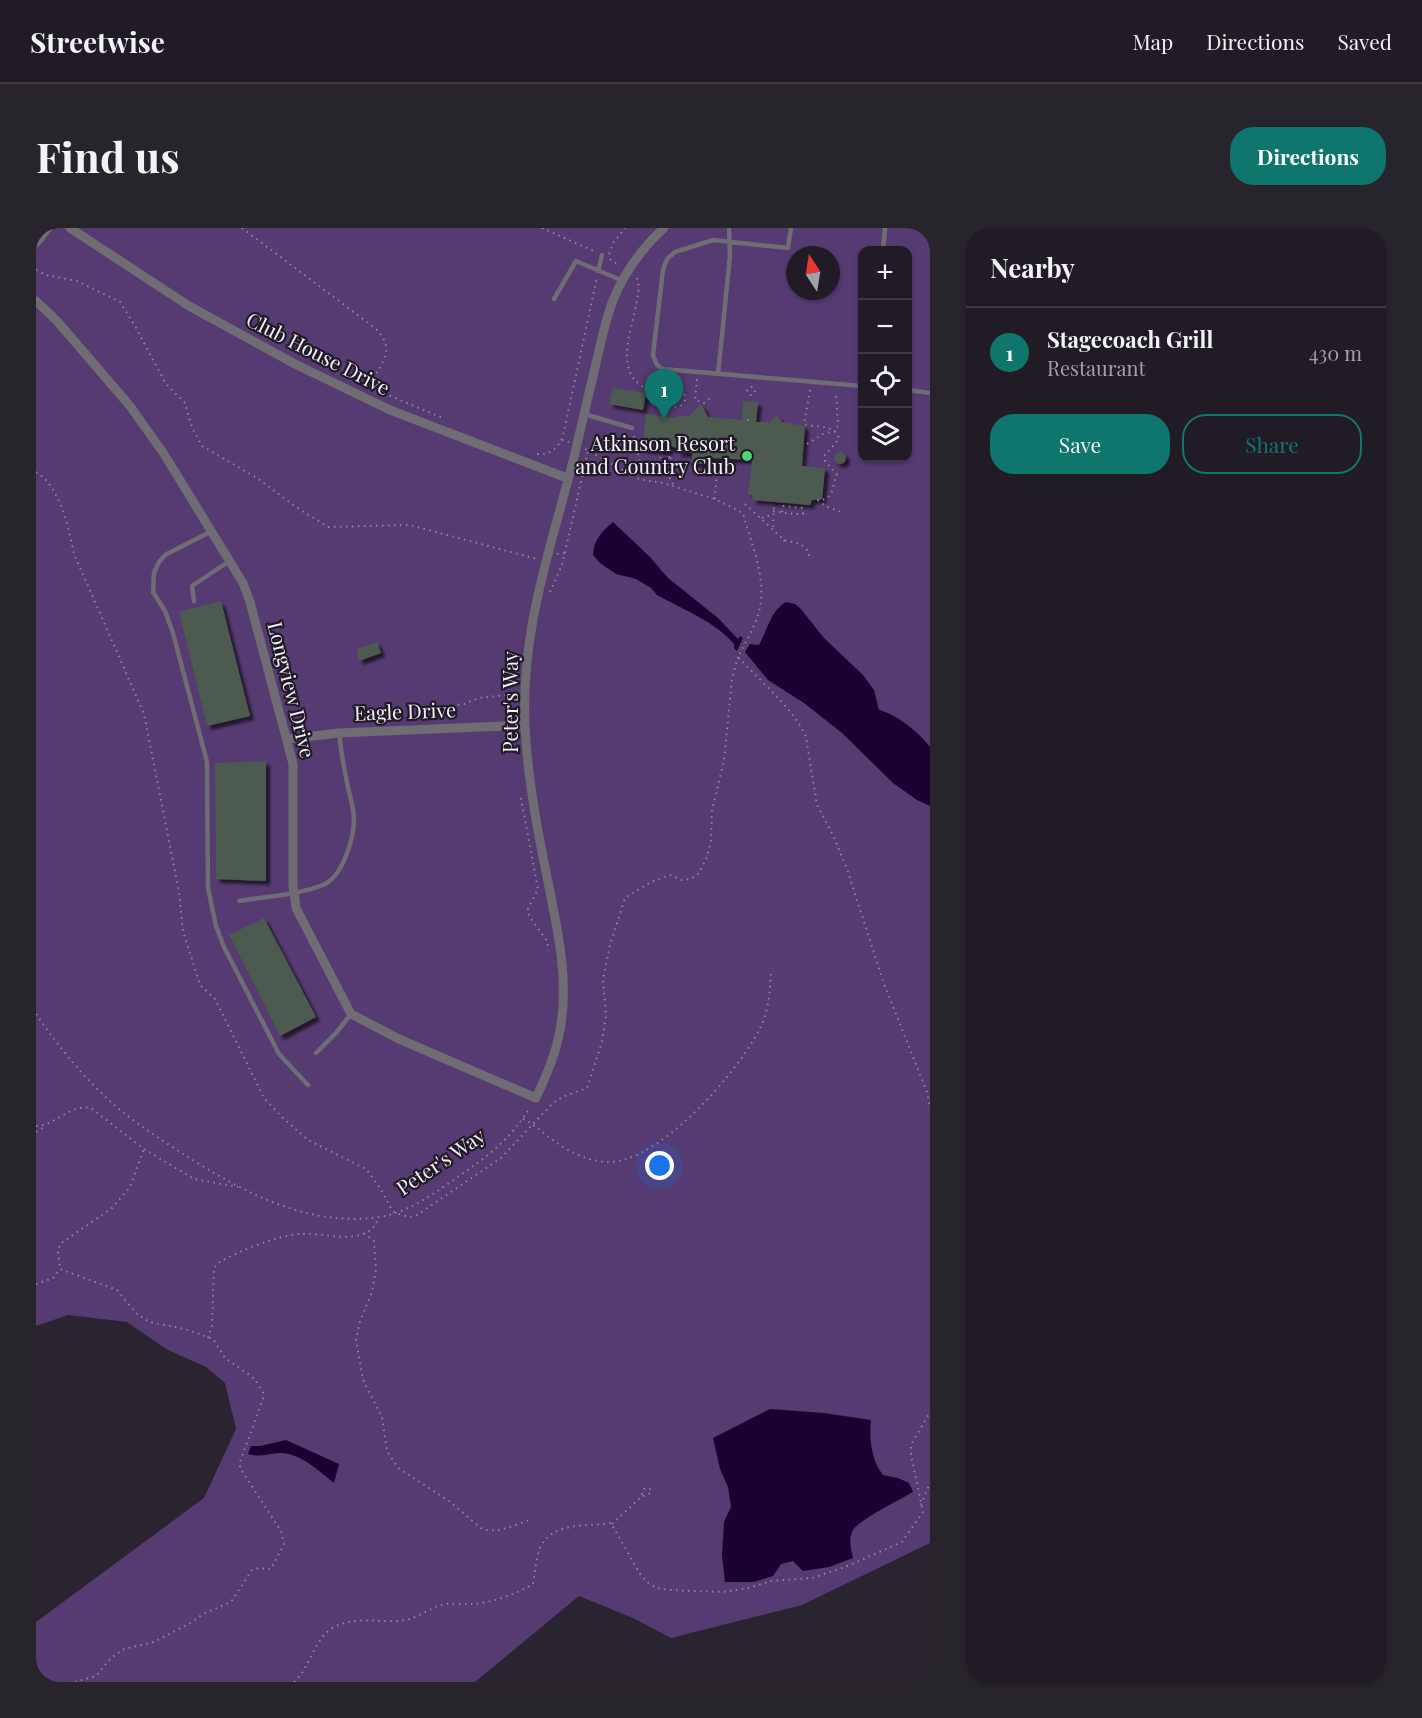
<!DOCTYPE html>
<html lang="en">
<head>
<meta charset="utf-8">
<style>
  :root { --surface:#201b24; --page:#28242c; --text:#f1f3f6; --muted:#a2a1a6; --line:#3d3941; --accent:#0f766e }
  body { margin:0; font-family:"Playfair Display",serif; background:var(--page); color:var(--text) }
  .controls { position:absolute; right:18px; top:18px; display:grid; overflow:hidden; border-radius:12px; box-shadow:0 2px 4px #0004 }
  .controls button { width:54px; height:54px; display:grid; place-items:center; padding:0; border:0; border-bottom:2px solid var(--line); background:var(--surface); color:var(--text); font:30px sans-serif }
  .compass { position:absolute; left:750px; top:18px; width:54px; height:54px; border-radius:50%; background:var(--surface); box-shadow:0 2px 4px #0004; rotate:348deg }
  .you { position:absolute; left:624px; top:938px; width:21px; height:21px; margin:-15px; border:4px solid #fff; border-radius:50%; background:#1a73e8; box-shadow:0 0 0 9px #1a73e833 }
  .badge { display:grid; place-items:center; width:39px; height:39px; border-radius:50%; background:var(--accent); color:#fff; font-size:20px; font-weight:700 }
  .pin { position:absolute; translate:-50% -50px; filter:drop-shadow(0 2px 3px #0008) }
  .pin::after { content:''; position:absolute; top:32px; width:21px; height:18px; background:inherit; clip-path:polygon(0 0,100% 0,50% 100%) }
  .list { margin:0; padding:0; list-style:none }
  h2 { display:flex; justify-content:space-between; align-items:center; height:78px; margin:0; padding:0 24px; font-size:26px }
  h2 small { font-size:20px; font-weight:400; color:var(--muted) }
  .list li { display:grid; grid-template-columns:39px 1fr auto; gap:18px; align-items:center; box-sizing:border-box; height:90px; padding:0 24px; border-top:2px solid var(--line) }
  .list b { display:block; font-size:22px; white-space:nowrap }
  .list p { margin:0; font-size:20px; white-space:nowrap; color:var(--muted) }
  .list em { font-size:20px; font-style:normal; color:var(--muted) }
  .actions { display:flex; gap:12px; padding:18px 24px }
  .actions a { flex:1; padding:14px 0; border:2px solid var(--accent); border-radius:24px; text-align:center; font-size:21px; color:var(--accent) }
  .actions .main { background:var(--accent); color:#fff }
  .icon { flex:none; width:33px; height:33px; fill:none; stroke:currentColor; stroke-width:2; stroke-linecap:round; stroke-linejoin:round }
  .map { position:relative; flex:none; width:894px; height:1454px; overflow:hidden; border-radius:24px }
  header { display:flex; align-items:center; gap:36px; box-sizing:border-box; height:84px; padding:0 30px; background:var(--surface); border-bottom:2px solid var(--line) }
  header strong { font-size:28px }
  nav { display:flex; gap:33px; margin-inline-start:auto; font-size:21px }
  .intro { display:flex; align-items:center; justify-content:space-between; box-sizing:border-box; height:144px; padding:0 36px }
  h1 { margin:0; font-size:42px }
  .button { padding:15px 27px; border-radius:24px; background:var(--accent); color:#fff; font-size:21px; font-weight:700 }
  main { display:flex; gap:36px; padding:0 36px }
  aside { flex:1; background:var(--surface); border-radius:24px; box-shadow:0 2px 4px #0004 }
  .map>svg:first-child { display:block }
</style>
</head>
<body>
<header>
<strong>Streetwise</strong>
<nav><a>Map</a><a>Directions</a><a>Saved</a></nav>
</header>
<div class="intro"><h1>Find us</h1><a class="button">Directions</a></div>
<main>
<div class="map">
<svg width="894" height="1454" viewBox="0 0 894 1454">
  <defs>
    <filter id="shadow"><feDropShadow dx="4" dy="4" stdDeviation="1.5" flood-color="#0009"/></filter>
  </defs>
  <rect width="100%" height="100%" fill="#2a2430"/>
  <!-- green -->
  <path fill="#563a72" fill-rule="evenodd" d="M0,0H894V1315L766,1377L635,1410L597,1390L543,1368L439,1454H0V1394L168,1270L200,1201L189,1155L170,1139L130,1121L91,1094L32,1087L0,1098ZM826,22H872V230H826ZM759,27H795V63H759Z"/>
  <!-- water -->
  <path fill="#1c0031" d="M577,294L614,329L632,350L682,390L702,411L704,408L707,410L701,423L698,420V416C680,394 646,381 621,367L615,360L600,351L580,346L564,335L557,327C557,313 566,303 577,294Z
    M750,374L759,376L764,380L788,410L827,447L838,462L843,482C859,485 885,506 894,519V578L881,572L857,555L806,505L768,475L732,452L709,424L714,416L723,417C732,402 734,383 750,374Z
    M734,1181L788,1185L835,1192C833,1210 835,1232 847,1247L862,1250L873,1255L877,1264C865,1271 823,1292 817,1302C812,1311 815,1321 817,1330L793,1339L767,1343L757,1333L745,1336L737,1348L718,1354H689L686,1327L688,1294L695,1279L692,1259L684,1241L677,1210Z
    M250,1212L303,1236L298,1255C282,1242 265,1226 245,1225C233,1225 224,1230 212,1226L215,1218H224Z"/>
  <!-- building -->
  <path fill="#4d5a4f" filter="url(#shadow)" d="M577,160L610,165L607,182L573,176Z
    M707,173L722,174L720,194H734L741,187L746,194L769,198L766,238L789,240L786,271L776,272L774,277L716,272L717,267L712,266L716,232L676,230L675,237L656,235V225H642L641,220L634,218L632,224L606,221L610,186L641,190L642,188H653L665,176L672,189L706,192Z
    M798 230a6 6 0 1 1 12 0a6 6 0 1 1-12 0Z
    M185,373L214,488L171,498L143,384Z
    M341,414L345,425L323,433L321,421Z
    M230,533V653L180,651L179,535Z
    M228,690L280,789L244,808L193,707Z"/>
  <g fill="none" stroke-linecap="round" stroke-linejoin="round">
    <!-- path -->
    <path stroke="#8d8893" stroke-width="2" stroke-dasharray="1.5 4.5" stroke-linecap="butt" d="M206,0L339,100C356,118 352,126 340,146L342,159L352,167L409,191
      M506,0L560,24
      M573,26L578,14L589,0
      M574,31L584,38
      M0,42L10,47L41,53L84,74L99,98L130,156L149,175L156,200L166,218L221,250L260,279L292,299L374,297L501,331
      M601,50C604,59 602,68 600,78C596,99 583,132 598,151C605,160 620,165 630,170
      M661,151L659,172L668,175L675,169
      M711 163a4 4 0 1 1 8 0a4 4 0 1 1-8 0Z
      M631 170a9 9 0 1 1 18 0a9 9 0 1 1-18 0Z
      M774,162L768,196C780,200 800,196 803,211L788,228L789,233L801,247C795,259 799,272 782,272L789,278L805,284
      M712,193L713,187
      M598,208L604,234L612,238L621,239L626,225
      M526,212L533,214
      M771,216L787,206L800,203L802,196L800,164
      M549,221L603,251L627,255L679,271L707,285C714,312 728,344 725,372C723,393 711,411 702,429C723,452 758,481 770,509L781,577L797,607L811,641L848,756L891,864L894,880
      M501,226C515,227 522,220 527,208L561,49
      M634,230L651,240L697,245
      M621,239L629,241L638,258
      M629,241L636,222
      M0,244C24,258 33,301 38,326L108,486L143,664L147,703L164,757L179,771L228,870L247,890L272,912L330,941L344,960L356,982L359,985L374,989L381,987L465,930L516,876L526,869L551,860L566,814L570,788L567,752L574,717L589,670L615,654L634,647L646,652L655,651L663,645L671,629L675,612L676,582L688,533L696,450L702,429
      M679,271L681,244
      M709,276L748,312L765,316L772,323L774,332
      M737,283C747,285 756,286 767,286L766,280L747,278L746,285
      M726,290L737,286
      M737,299L738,275
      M748,312L750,318
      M521,326L529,325
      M514,364L526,337L552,223
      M387,491L388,484L390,482L428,476L443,470L480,466
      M485,570L502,661L492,681L493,688L511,713L512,719
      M0,786C22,818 48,850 77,876C98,894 121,909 144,924C202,961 270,1000 343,989C372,985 399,965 423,948C451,929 477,909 494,879
      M487,891C499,896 506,905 517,912C532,924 552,933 571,934C622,936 700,846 722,804C733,785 734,763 735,742
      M0,898C21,897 33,876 55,880L108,921L158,951L202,959
      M0,904L8,899
      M328,1005L338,1013L340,1041L336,1064L324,1093L320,1112L327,1152L346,1189L351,1223L362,1240L413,1273L446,1301C462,1306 482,1296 496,1291
      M0,1056L17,1050L24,1041
      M172,1110L176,1097L178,1040L182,1035C203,1023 237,1009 262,1006C286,1003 332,1022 343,989
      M885,1277L894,1255
      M576,1296L605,1269L608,1261L612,1260L615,1262V1265L605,1269
      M39,1454L60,1448L75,1430L88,1421L118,1414L156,1394L167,1386L195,1374L216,1342L223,1340L235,1341L248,1316L245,1303L204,1240V1234L227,1171V1165L219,1151L189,1130L177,1111L149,1101L113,1094L100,1085L81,1062L24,1041L22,1024L24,1016L76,980L94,959L108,921
      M258,1454C275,1439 277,1411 298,1399C321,1387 346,1396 370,1392C384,1389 395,1379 409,1376C417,1375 427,1377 436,1376C455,1375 481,1366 497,1356C499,1345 500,1330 504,1320C516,1293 551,1299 575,1295L604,1346L611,1354L621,1360L633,1362L687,1364L712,1360L735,1353L776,1350L809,1339L866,1314L887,1284L875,1227V1217L894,1184"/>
    <!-- service -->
    <path stroke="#6f6c73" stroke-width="4.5" d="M755,0L752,20L677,12L639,24L631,31L627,42L617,127L621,137L627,141L826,158
      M847,22L849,0
      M562,43L566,27
      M518,71L540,33L587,53
      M682,146L694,28L693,0
      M872,162L894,165
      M548,186L596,200
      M176,303L129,327L123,334L118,345L117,364L129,383L137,405L171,534L172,660L180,698L188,719L243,826L272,857
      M158,373L156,358L195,332
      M203,673C227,669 268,666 289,656C307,647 318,610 318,591C318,581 314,569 312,559C308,541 305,523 303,505
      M280,825L300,805L315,786"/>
    <!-- minor -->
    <path stroke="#6f6c73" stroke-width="9" d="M34,0L153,78L259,136L354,182L531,250
      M0,15L12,0
      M0,73L21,93L94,178L128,226L207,355L214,374L257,536V657L260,680L315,786L363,811L500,870C510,848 520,826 524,802C534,749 520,696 510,644C500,596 491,546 489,496C485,400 515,320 538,229C546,196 553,164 561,131C566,110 570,89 578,70C589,44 607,19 628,0
      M251,511L303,505L489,497"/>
  </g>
  <!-- markers -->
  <circle fill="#4bd677" stroke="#201a26" stroke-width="2" cx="711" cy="228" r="6"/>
  <g text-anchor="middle" stroke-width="4.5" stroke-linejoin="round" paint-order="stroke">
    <!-- street labels -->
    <g font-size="20" fill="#f4f0f9" stroke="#201a26">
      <text transform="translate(282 126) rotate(27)" y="7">Club House Drive</text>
      <text transform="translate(255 462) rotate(76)" y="7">Longview Drive</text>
      <text transform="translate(475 474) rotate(-90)" y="7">Peter's Way</text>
      <text transform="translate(369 484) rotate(-2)" y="7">Eagle Drive</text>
      <text transform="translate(405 934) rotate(-34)" y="7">Peter's Way</text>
    </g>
    <!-- poi labels -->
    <g font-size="20" fill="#f4f0f9" stroke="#201a26" text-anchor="end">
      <text x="699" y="223">Atkinson Resort<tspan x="699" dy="23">and Country Club</tspan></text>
    </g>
  </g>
</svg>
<div class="controls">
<button>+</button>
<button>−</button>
<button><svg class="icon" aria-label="locate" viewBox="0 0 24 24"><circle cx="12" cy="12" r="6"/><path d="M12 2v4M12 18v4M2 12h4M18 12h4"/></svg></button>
<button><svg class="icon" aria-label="layers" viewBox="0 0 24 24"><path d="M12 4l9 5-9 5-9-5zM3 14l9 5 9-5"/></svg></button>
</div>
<svg class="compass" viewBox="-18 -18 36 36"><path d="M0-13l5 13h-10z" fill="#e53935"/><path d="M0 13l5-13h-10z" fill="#a2a1a6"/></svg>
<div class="you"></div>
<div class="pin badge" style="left:628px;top:191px">1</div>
</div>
<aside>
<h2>Nearby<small></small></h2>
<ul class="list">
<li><span class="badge">1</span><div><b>Stagecoach Grill</b><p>Restaurant</p></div><em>430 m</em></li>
</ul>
<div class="actions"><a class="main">Save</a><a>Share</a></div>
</aside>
</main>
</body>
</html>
